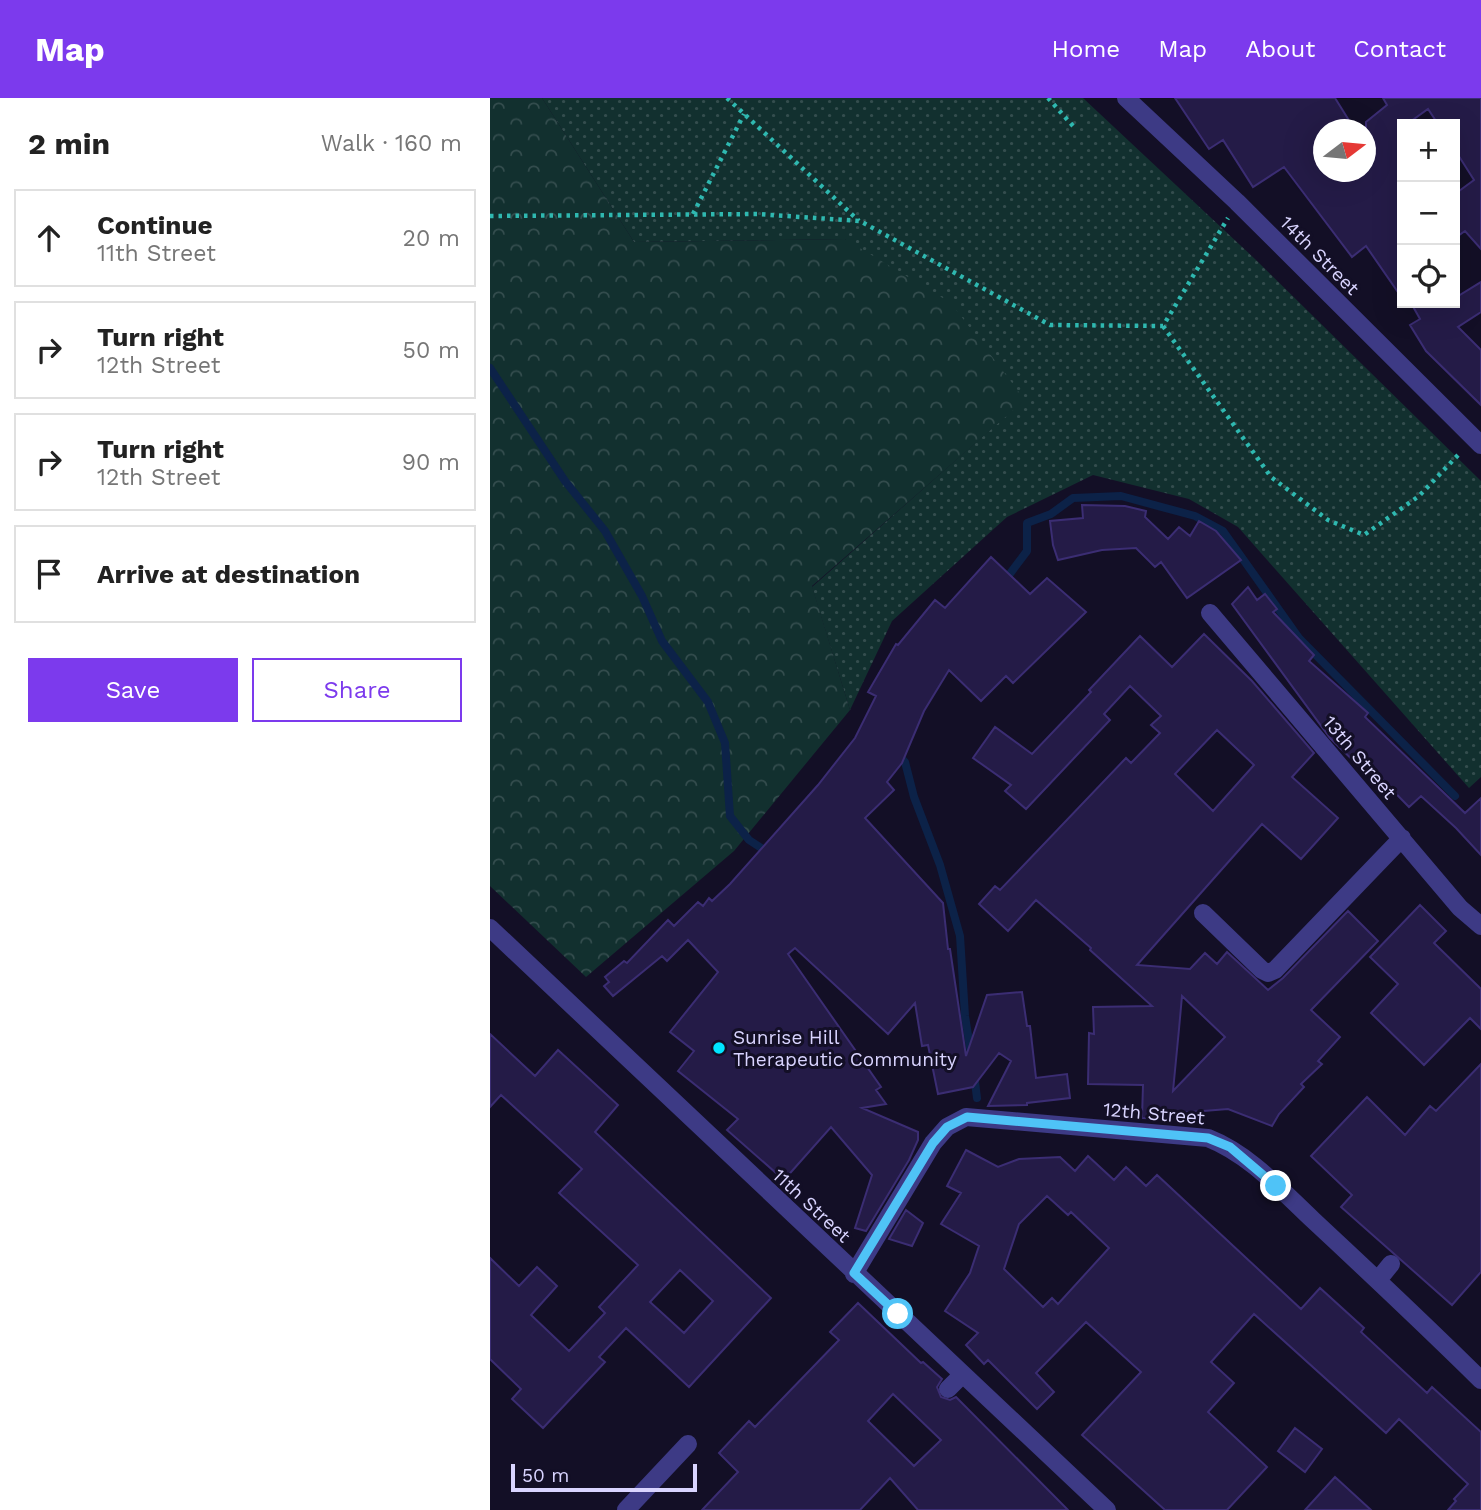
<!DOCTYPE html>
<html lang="en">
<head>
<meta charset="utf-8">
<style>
  :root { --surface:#fff; --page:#f6f6f6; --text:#222; --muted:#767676; --line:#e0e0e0; --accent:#7c3aed }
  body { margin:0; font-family:"Work Sans",sans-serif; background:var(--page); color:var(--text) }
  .controls { position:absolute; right:21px; top:21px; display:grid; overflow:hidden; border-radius:0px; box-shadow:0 7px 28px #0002 }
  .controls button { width:63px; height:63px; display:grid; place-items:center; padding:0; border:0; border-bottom:2px solid var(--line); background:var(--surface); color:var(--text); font:35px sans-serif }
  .compass { position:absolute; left:823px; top:21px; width:63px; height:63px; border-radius:50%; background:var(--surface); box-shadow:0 7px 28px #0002; rotate:74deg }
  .scale { position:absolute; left:21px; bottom:18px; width:186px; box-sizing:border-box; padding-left:7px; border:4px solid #d9d4ff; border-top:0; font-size:19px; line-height:24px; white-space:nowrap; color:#d9d4ff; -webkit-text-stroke:5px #130f26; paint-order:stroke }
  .stop { position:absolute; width:21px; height:21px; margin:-16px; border:5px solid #4fc3f7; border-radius:50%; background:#fff }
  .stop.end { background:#4fc3f7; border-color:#fff; box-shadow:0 2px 7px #0008 }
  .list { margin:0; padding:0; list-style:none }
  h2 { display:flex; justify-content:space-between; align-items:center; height:91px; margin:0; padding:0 28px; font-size:30px }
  h2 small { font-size:23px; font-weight:400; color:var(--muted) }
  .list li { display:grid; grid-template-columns:46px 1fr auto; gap:21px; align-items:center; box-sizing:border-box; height:98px; margin:0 14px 14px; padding:0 14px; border:2px solid var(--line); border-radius:0px }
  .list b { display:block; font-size:26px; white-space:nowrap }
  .list p { margin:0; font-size:23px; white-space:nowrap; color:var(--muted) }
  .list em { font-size:23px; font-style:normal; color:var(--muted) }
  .actions { display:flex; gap:14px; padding:21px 28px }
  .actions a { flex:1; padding:16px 0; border:2px solid var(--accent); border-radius:0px; text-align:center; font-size:24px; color:var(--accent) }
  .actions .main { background:var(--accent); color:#fff }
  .icon { flex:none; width:38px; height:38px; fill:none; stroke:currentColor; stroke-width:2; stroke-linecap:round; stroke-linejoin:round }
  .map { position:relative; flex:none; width:991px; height:1412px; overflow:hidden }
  header { display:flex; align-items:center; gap:42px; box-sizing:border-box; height:98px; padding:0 35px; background:var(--accent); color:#fff }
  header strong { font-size:33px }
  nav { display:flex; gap:38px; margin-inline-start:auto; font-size:24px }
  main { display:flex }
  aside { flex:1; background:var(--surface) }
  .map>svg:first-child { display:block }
</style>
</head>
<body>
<header>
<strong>Map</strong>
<nav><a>Home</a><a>Map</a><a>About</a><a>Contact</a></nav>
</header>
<main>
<aside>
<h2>2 min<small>Walk · 160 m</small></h2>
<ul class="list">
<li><svg class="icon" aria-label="ahead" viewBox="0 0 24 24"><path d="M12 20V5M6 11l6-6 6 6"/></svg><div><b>Continue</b><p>11th Street</p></div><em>20 m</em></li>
<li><svg class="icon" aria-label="right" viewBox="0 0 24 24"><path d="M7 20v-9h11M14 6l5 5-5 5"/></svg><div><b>Turn right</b><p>12th Street</p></div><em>50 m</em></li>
<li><svg class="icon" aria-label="right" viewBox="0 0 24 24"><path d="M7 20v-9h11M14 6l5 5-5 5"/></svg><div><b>Turn right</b><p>12th Street</p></div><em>90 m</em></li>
<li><svg class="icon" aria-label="arrive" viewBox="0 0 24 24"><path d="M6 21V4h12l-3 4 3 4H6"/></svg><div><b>Arrive at destination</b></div></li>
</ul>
<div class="actions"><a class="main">Save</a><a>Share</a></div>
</aside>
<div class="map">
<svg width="991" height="1412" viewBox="0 0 991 1412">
  <defs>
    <pattern id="grass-dots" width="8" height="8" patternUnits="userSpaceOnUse" patternTransform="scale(1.75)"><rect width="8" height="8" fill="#12302f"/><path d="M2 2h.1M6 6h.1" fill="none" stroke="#344d4e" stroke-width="1.8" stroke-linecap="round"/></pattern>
    <pattern id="forest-crowns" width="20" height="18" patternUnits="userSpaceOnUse" patternTransform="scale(1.75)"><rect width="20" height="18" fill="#12302f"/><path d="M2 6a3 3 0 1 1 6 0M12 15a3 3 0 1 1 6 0" fill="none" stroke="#344d4e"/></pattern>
  </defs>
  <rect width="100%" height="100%" fill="#130f26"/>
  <!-- grass -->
  <path fill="url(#grass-dots)" d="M52,0H593L765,161L991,383V679L979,690L748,429L699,401L603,377L517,419L402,523L360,612L322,489L534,302L355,141L144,144Z"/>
  <!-- forest -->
  <path fill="url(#forest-crowns)" d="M0,0H52L144,144L355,141L461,205L535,302L322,488L360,612L244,753L96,879L0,788Z"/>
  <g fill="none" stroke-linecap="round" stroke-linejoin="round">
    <!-- stream -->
    <path stroke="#0c2248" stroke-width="8" d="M0,270L75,383L115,433L152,498L172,543L218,604L235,645L240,718L259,742L279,755
      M513,485L537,453V425L561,416L583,400L631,398L705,418L733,433L809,540L965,698
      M407,656L415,664L424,699L450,767L470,838L475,918L481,956
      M484,976L487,1000"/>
  </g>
  <!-- building -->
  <path fill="#241b47" stroke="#3b2d73" stroke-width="2" fill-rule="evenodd" d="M685,0H845L865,32H834V74H876V24L897,7L893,0H991V151L975,133L965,140V96L984,82L965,52V26H948L938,11L917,26H912V200L876,148L862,159L794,69L763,89L733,42L719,51Z
    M991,184V214L968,229L991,252V307L936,253L920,227L930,221L921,205H965V200Z
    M592,407L635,408L656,413L655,419L678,441L689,429L700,438L709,423L726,433L751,462L697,500L671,464L665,469L646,450L612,452L568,462L563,447L560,423L593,420Z
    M501,459L540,496L557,480L596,514L523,585L516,578L491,603L459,572L434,613L412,665L397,684L404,692L375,720L453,805L458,851H460L476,958L497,897L532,894L537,928H540L546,980L577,976L580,1000L537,1005V1007L498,1008L521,963L509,955L483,989L448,996L438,947L432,948L425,905L398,936L305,850L298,856L391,989L386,992L396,1006L372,1010L428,1034V1042L419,1062L376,1133L365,1130L382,1077L341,1029L294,1082L237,1032L248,1021L188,973L204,953L180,934L228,874L198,842L177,863L172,858L123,898L114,888L119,884L115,879L134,863L137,865L178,822L184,828L208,804L213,808L219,800L222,803L240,786L328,687L365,640L386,598L378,594L406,546L408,547L445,502L455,510Z
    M758,489L767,502L775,496L787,511L783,514L824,557L819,563L878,615L875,619L975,715L991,700V757L966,730L931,698L919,709L881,670L876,675L840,640L742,506Z
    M714,536L762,583L824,655L802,679L848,720L811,761L772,726L647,867L700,871L715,855L727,866L737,854L778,892L793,880L858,813L888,843L821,912L850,939L828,963L832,966L811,986L814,989L789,1016L782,1028L738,1011L689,1015V1021L652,1020L653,987L598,986L599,935L604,936L603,909L662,908L600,852L601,850L546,802L518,833L489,806L505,788L510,792L636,660L641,665L670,635L661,627L671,618L640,588L614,616L620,622L536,711L515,693L521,687L483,660L505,629L542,656L601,594L599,592L650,538L682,569ZM727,632L764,667L723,713L685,676ZM692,898L735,939L683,993L689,931Z
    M930,807L956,833L944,845L991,891V931L980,920L934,967L881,915L908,886L880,859Z
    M0,936L45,978L68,952L128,1007L105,1034L281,1200L199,1289L136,1230L109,1259L115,1264L53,1330L22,1301L31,1291L0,1261V1160L29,1188L47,1169L67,1188L41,1217L79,1253L115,1215L109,1209L148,1167L69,1095L92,1071L11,997L0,1009ZM190,1172L223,1203L194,1235L160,1204Z
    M991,966V1174L962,1207L851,1109L862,1097L821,1058L877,999L915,1037L940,1008L946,1013Z
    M476,1052L508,1069L529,1061L570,1059L585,1073L598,1058L624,1082L636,1069L656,1088L667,1077L811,1211L830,1190L874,1230L871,1234L937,1295L942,1289L991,1334V1412H958L966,1403L964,1401L978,1386L909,1321L896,1335L764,1216L721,1264L744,1285L718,1314L777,1369L737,1412H675L592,1337L651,1274L596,1224L546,1275L564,1294L547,1311L498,1262L494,1266L476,1247L488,1235L455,1213L480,1175L489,1148L451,1126L471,1095L457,1088ZM557,1098L578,1117L581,1114L619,1150L568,1206L562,1200L553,1209L514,1171L529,1126Z
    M416,1112L433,1125L422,1148L399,1141Z
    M368,1205L431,1265L433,1264L452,1281L447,1289L451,1299L460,1302L466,1299L578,1412H428L400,1380L370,1412H212L248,1374L229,1355L259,1323L265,1329L349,1242L340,1234ZM403,1296L451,1342L424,1368L378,1323Z
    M805,1330L832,1351L815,1374L788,1353Z
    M845,1379L881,1412H815Z"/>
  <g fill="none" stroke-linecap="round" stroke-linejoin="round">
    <!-- path -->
    <path stroke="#2fb8b0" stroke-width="4.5" stroke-dasharray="3.5 5" stroke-linecap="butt" d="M237,0L369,123
      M558,0L583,28
      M203,116L254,16
      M0,118L267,116L370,123L560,227L673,228L738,120
      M673,228L781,379L838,422L874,437L929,398L970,355"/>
    <!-- minor -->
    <path stroke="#3d3a85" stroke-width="18" d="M636,0L747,104L991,347
      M720,515L970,810L991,828
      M713,815L772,872L778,875L785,872L912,740
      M0,830L617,1412
      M364,1176L443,1045L457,1029L476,1019L718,1040C759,1056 791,1092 823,1122C880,1175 936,1228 991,1282
      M888,1182L901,1166
      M458,1291L472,1277
      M136,1412L198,1346"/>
  </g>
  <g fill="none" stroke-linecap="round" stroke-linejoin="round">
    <!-- route -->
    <path stroke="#4fc3f7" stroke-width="9" d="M408,1216L364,1175L443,1045L457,1029L477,1019L718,1040L740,1049L786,1088"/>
  </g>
  <!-- markers -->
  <circle fill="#00e5ff" stroke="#130f26" stroke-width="2.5" cx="229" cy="950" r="7"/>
  <g text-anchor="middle" stroke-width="6" stroke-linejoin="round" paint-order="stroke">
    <!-- street labels -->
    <g font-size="19" fill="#d9d4ff" stroke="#130f26">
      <text transform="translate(830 157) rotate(45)" y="7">14th Street</text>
      <text transform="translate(870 659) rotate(50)" y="7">13th Street</text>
      <text transform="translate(664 1015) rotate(5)" y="7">12th Street</text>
      <text transform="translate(322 1107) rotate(43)" y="7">11th Street</text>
    </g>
    <!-- poi labels -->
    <g font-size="19" fill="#d9d4ff" stroke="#130f26" text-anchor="start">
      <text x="243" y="946">Sunrise Hill<tspan x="243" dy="22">Therapeutic Community</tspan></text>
    </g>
  </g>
</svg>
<div class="controls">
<button>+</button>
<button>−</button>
<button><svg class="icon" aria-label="locate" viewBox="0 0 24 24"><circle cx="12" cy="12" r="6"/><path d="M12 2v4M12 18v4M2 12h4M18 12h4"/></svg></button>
</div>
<svg class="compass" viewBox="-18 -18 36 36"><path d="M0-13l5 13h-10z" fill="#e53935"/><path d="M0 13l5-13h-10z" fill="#767676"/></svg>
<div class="scale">50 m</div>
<div class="stop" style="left:408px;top:1216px"></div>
<div class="stop end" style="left:786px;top:1088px"></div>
</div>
</main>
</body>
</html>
